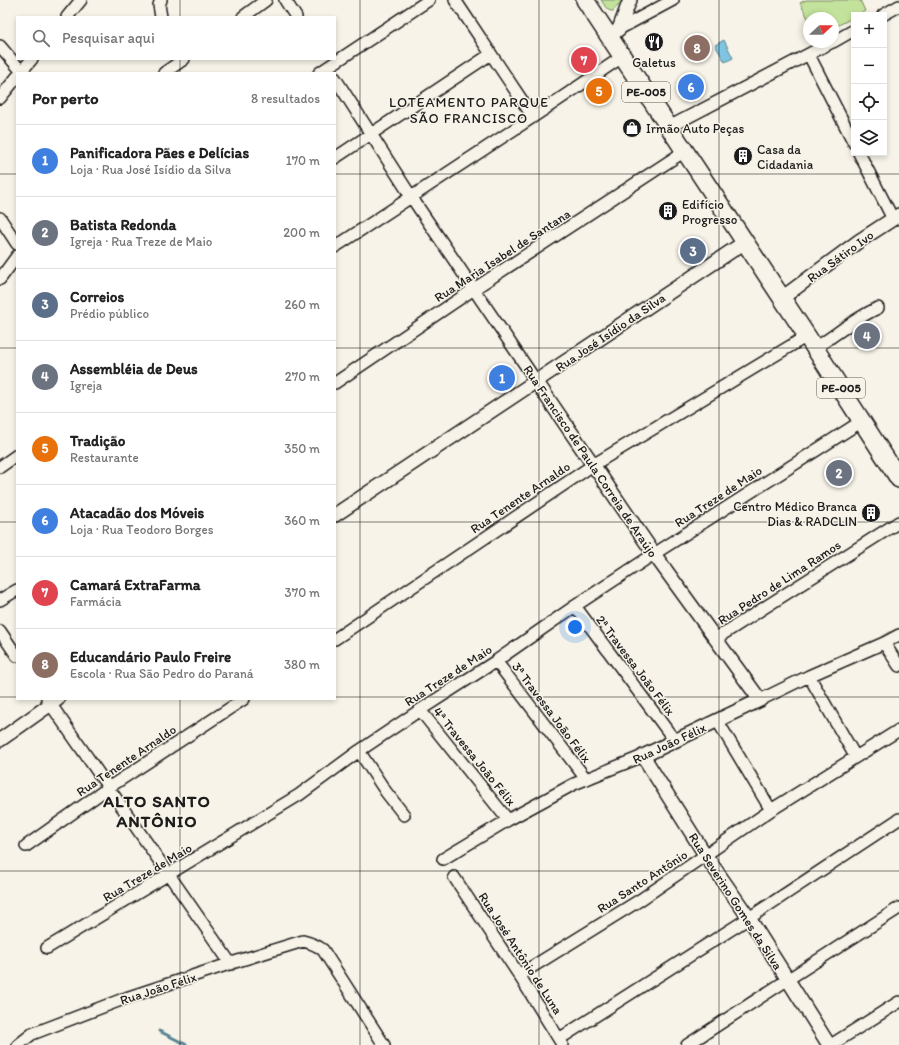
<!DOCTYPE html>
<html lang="pt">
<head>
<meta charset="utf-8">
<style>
  :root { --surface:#fff; --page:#f2f2f2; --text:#222; --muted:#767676; --line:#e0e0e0; --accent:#1c1c1c }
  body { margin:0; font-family:Itim,sans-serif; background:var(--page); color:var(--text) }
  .controls { position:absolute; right:12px; top:12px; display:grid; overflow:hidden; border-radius:0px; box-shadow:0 2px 6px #0003 }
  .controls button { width:36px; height:36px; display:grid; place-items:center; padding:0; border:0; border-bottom:1px solid var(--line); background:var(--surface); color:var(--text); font:20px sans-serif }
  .compass { position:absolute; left:803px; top:12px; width:36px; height:36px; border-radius:50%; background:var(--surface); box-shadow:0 2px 6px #0003; rotate:68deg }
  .you { position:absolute; left:575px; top:627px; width:14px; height:14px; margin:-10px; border:3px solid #fff; border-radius:50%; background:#1a73e8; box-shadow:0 0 0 6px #1a73e833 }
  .badge { display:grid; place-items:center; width:26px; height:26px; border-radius:50%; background:var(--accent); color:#fff; font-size:13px; font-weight:700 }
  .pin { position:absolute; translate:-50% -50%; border:2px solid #fff; box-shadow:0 1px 4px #0006 }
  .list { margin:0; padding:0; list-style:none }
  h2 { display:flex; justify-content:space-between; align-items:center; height:52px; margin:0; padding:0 16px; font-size:17px }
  h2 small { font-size:13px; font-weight:400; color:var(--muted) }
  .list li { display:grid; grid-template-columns:26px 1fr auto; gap:12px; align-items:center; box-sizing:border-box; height:72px; padding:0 16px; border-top:1px solid var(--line) }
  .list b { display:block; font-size:15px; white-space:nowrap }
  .list p { margin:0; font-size:13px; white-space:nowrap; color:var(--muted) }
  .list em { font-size:13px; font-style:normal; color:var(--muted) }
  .icon { flex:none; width:22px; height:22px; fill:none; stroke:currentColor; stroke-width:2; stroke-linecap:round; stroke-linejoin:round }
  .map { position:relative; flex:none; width:899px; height:1045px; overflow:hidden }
  .search { position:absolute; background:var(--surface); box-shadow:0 2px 6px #0003; left:16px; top:16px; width:320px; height:44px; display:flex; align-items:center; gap:10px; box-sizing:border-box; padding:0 14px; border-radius:0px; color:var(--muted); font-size:15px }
  .panel { position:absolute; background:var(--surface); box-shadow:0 2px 6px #0003; left:16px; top:72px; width:320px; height:628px; border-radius:0px }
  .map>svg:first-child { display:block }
</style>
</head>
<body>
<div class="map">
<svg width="899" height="1045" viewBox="0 0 899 1045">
  <rect width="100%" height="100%" fill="#f7f3e8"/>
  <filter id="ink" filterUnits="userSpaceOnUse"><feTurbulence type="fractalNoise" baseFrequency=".025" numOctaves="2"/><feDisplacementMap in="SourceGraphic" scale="8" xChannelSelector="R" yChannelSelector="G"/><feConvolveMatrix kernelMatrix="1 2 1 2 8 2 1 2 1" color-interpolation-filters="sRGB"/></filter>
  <g filter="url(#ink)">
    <!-- green -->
    <path fill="#c3e39c" stroke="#70805c" d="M601,0H622L613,11C607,12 604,4 601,0Z
      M806,0H860L865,11L858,15H854V17L833,28V18H809V20L800,3Z"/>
    <!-- water -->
    <path fill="#7fc4e0" stroke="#578192" d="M724,40L733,58L725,62L715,45Z"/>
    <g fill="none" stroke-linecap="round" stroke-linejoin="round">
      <!-- stream -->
      <path stroke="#578192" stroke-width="3" d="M159,1031L187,1045"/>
      <!-- minor casing -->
      <g stroke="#1c1c1c" stroke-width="14">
        <path id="minor" d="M285,0L296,17
          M455,0L533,117
          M883,15L899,6
          M67,17L81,0
          M161,17L159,5L161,0
          M243,17L266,0
          M619,29L673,0
          M833,42L854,30
          M0,46L23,73
          M809,55L854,143
          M20,73L32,59
          M164,73L184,59
          M319,73L429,0
          M335,78L412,198L536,381
          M0,98L17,77
          M669,127L832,42
          M859,153L893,219
          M335,158L491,54
          M0,218L17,244
          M335,247L533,117L622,57
          M0,279L17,256
          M815,348C836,335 855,318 878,308
          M335,383L474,289L685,151
          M0,467L17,455
          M0,600L17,590
          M575,606L675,741
          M0,631L17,656
          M335,639L593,465L807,336
          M715,639L899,522
          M884,643L899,666
          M496,661L586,779
          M809,676L855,756
          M47,699L231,964
          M760,700L809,676L884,643L899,635
          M420,710L508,820
          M717,720L771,810
          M359,751L386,792L404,815
          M26,846L108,788L244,699
          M443,859L508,820L574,784L643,756
          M454,877L519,975L562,1044
          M47,948L299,795L359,751L420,710L496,661L575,606L654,554L862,421
          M519,975L640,900L771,810L899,730
          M559,1039L749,918L899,819
          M18,1045L32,1034L126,998L238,961L303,941C311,943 317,945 323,950L384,1045
          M687,1045L787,980L899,908
          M831,1045L899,1002"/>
      </g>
      <!-- tertiary casing -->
      <g stroke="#1c1c1c" stroke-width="16">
        <path id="tertiary" d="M609,37L619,29L630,0
          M782,298L859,241L899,215
          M536,381L654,554L760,700L643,756L706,856L749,918L829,1045
          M335,515L745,242
          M0,740L58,699"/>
      </g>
      <!-- primary casing -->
      <g stroke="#1c1c1c" stroke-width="20">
        <path id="primary" d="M585,0L807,336L899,479"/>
      </g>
      <!-- minor -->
      <use href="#minor" stroke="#f7f3e8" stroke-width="11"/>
      <!-- tertiary -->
      <use href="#tertiary" stroke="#f7f3e8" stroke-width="13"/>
      <!-- primary -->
      <use href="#primary" stroke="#f7f3e8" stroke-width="17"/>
    </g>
  </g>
  <!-- grid -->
  <path fill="none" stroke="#1c1c1c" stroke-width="1" stroke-opacity="0.55" d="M180,0V17M360,0V1045M539,0V1045M719,0V1045M180,59V73M0,174H17M335,174H899M0,348H17M335,348H899M0,522H17M335,522H899M0,697H17M335,697H899M180,699V1045M0,871H899"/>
  <!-- icons -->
  <defs>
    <g id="restaurant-disc" transform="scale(1)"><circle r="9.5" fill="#1c1c1c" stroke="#f7f3e8"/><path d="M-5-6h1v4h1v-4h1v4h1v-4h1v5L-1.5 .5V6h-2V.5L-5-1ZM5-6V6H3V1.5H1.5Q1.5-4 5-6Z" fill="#fff"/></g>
    <g id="shop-disc" transform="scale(1)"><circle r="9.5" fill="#1c1c1c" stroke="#f7f3e8"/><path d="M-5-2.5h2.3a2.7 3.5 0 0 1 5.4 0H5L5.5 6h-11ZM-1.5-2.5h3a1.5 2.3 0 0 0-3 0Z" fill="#fff"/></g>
    <g id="building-disc" transform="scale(1)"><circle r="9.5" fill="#1c1c1c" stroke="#f7f3e8"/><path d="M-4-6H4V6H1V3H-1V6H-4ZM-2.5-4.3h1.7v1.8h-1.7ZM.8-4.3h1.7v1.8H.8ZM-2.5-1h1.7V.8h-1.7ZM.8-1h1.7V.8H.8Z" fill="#fff"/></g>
  </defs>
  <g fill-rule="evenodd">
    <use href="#restaurant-disc" x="654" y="42"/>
    <use href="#shop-disc" x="632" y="128"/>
    <use href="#building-disc" x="743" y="156"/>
    <use href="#building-disc" x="668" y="211"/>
    <use href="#building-disc" x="871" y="513"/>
  </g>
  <g text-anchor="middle" stroke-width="3" stroke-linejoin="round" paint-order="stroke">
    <!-- shield labels -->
    <g fill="#f7f3e8" stroke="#5e5c59" stroke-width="1">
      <rect x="622" y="82" width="48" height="20" rx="3"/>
      <rect x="817" y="378" width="48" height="20" rx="3"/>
    </g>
    <g font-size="12" font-weight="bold" fill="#1c1c1c">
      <text x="646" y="96">PE-005</text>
      <text x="841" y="392">PE-005</text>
    </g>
    <!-- poi labels -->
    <g font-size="13" fill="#1c1c1c" stroke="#f7f3e8" text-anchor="start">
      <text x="654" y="67" text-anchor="middle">Galetus</text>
      <text x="646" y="133">Irmão Auto Peças</text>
      <text x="757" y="154">Casa da<tspan x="757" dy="15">Cidadania</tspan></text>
      <text x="682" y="209">Edifício<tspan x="682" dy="15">Progresso</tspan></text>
      <text x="857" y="511" text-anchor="end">Centro Médico Branca<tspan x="857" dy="15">Dias &amp; RADCLIN</tspan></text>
    </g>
    <!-- street labels -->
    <g font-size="13" fill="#1c1c1c" stroke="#f7f3e8">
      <text transform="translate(502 255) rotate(-33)" y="5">Rua Maria Isabel de Santana</text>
      <text transform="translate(840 256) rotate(-36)" y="5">Rua Sátiro Ivo</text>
      <text transform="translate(610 332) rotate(-34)" y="5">Rua José Isídio da Silva</text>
      <text transform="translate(591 461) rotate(56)" y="5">Rua Francisco de Paula Correia de Araújo</text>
      <text transform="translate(718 496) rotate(-33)" y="5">Rua Treze de Maio</text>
      <text transform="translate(520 497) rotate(-34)" y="5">Rua Tenente Arnaldo</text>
      <text transform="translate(779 582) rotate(-33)" y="5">Rua Pedro de Lima Ramos</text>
      <text transform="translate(636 665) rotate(53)" y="5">2ª Travessa João Félix</text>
      <text transform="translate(448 675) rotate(-33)" y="5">Rua Treze de Maio</text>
      <text transform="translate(552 712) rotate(53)" y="5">3ª Travessa João Félix</text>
      <text transform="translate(669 743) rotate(-25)" y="5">Rua João Félix</text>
      <text transform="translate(475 756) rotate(51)" y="5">4ª Travessa João Félix</text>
      <text transform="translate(126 760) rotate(-34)" y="5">Rua Tenente Arnaldo</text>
      <text transform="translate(147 872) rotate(-31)" y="5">Rua Treze de Maio</text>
      <text transform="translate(642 881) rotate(-33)" y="5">Rua Santo Antônio</text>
      <text transform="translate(736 901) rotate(57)" y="5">Rua Severino Gomes da Silva</text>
      <text transform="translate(521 953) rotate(57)" y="5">Rua José Antônio de Luna</text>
      <text transform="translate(158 988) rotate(-18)" y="5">Rua João Félix</text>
    </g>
    <!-- neighbourhood labels -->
    <g font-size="14" letter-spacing="1" fill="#1c1c1c" stroke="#f7f3e8">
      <text x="469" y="107">LOTEAMENTO PARQUE<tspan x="469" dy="16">SÃO FRANCISCO</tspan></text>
    </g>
    <!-- district labels -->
    <g font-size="17" font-weight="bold" letter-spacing="1" fill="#1c1c1c" stroke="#f7f3e8">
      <text x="157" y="807">ALTO SANTO<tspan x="157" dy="20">ANTÔNIO</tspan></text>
    </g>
  </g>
</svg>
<div class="controls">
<button>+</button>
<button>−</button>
<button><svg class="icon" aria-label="locate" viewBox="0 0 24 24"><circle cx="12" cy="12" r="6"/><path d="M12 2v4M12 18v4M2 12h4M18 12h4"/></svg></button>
<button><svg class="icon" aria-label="layers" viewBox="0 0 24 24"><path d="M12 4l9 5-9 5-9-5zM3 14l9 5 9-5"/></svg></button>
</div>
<svg class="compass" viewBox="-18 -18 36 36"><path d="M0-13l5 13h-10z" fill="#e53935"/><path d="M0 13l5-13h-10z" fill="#767676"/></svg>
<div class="you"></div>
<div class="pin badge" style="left:502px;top:378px;background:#3f7fe0">1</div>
<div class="pin badge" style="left:839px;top:473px;background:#6b7280">2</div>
<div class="pin badge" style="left:693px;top:251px;background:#5c6f8a">3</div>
<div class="pin badge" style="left:867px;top:336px;background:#6b7280">4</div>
<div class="pin badge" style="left:599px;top:91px;background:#e8710a">5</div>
<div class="pin badge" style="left:691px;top:87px;background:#3f7fe0">6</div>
<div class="pin badge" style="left:584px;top:60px;background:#e0444e">7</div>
<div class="pin badge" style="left:697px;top:48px;background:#8d6e63">8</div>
<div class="search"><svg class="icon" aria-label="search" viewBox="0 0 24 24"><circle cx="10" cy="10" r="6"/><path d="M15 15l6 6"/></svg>Pesquisar aqui</div>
<section class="panel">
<h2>Por perto<small>8 resultados</small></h2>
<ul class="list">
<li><span class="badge" style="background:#3f7fe0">1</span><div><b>Panificadora Pães e Delícias</b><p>Loja · Rua José Isídio da Silva</p></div><em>170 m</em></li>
<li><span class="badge" style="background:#6b7280">2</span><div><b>Batista Redonda</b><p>Igreja · Rua Treze de Maio</p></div><em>200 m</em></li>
<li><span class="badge" style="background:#5c6f8a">3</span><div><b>Correios</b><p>Prédio público</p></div><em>260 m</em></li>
<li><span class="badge" style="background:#6b7280">4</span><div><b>Assembléia de Deus</b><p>Igreja</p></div><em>270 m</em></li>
<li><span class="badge" style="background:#e8710a">5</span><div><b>Tradição</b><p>Restaurante</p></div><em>350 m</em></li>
<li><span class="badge" style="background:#3f7fe0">6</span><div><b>Atacadão dos Móveis</b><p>Loja · Rua Teodoro Borges</p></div><em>360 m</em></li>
<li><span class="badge" style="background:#e0444e">7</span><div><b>Camará ExtraFarma</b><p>Farmácia</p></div><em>370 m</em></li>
<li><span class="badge" style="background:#8d6e63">8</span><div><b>Educandário Paulo Freire</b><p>Escola · Rua São Pedro do Paraná</p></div><em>380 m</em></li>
</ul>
</section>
</div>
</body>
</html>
